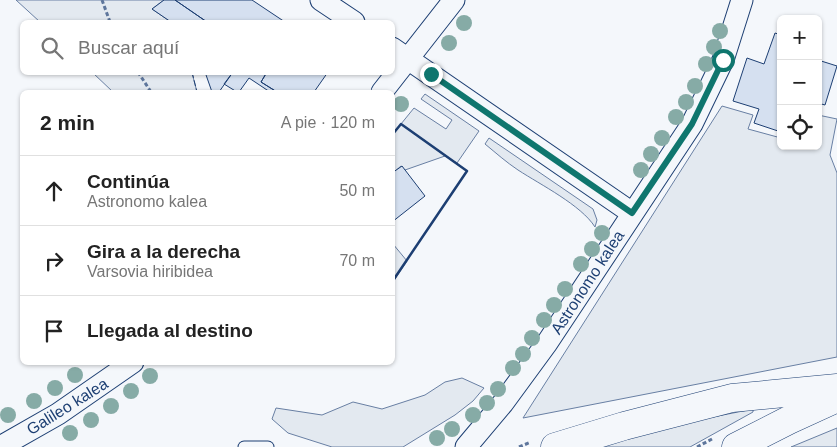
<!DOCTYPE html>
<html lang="es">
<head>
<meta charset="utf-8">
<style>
  :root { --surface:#fff; --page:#f6f6f6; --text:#222; --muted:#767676; --line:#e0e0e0 }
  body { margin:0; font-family:Arial,sans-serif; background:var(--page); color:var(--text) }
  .controls { position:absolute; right:15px; top:15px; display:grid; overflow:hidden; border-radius:8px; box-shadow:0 1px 4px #0004 }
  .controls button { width:45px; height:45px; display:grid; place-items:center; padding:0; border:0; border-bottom:1px solid var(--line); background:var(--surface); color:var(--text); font:25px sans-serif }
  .stop { position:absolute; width:15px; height:15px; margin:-11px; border:4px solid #0f766e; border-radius:50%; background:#fff }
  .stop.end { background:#0f766e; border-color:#fff; box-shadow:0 1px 5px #0008 }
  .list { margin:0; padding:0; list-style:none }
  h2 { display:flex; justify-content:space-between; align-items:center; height:65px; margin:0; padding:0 20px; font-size:21px }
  h2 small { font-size:16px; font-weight:400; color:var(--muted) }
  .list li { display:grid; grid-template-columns:32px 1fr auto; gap:15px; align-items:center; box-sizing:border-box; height:70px; padding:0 20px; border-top:1px solid var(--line) }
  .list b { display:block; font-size:19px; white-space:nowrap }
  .list p { margin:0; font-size:16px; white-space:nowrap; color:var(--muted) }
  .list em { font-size:16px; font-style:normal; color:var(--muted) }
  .icon { flex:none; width:28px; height:28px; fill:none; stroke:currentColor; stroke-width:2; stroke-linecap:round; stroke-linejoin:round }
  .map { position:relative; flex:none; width:837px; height:447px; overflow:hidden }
  .search { position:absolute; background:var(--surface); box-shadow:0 1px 4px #0004; left:20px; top:20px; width:375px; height:55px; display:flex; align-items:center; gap:12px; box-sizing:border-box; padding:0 18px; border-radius:8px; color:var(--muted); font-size:19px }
  .panel { position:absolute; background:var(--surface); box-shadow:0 1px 4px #0004; left:20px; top:90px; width:375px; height:275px; border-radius:8px }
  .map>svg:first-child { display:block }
</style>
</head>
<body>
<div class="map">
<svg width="837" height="447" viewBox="0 0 837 447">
  <rect width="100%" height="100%" fill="#f4f7fb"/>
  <!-- green -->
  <path fill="#e3e9f0" stroke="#687fa3" d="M16,0H164L152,9L171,22H40Z
    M93,73H192L197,92H113Z
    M425,94L479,131L457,163L445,156L405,170L401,166L393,173L392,135L414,108L446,129L452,120L421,99Z
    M722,106L753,115L748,129L781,138V146H818V115L837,119L830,155L837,173V357L523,418Z
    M489,138L593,209L597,220L595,227C581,205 541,185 518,170C506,162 496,153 485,144Z
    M393,244L407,261L393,282Z
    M462,378L484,388L473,401L455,415L403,447H332L288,433L272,419L276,408L322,415L353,402L382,409L425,395L445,382Z
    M753,409V412L690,447H579L633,433Z
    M837,428V447H791Z"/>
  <!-- building -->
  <path fill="#d5e0f0" stroke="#1d3f73" d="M164,0H175L207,22H171L152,9Z
    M175,0H252L285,22H207Z
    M775,33L781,35V132L754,123L759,109L733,101L747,58L764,64Z
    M818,60L837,66L825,105L818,103Z
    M205,72H233L219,92H212Z
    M233,72H267L261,82L277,92H270L249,78L239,92H237L224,84Z
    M267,72H328L314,92H277L261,82Z
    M402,166L425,196L392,222V173Z"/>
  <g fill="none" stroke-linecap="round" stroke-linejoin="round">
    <!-- lane casing -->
    <g stroke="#1d3f73" stroke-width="13">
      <path id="lane" d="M244,447H268"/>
    </g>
    <!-- street casing -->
    <g stroke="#1d3f73" stroke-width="23">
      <path id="street" d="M321,0L354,22
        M392,48L632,213
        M382,92L454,0
        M0,447L58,414L133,362
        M466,447L503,403L547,343L692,124L723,60L742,0"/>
    </g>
    <!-- secondary casing -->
    <g stroke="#1d3f73" stroke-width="29">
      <path id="secondary" d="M555,447L624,426L732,398L837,388"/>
    </g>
    <!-- primary casing -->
    <g stroke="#1d3f73" stroke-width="29">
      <path id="primary" d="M736,447L789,420L837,398"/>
    </g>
    <!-- path -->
    <path stroke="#5e769c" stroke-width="3" stroke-dasharray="4 2.5" stroke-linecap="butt" d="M102,0L110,22
      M138,72L151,92
      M519,447L531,442
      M697,447L712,439"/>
    <!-- lane -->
    <use href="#lane" stroke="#f4f7fb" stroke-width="11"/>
    <!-- street -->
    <use href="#street" stroke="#f4f7fb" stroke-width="21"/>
    <!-- secondary -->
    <use href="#secondary" stroke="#f4f7fb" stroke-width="28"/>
    <!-- primary -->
    <use href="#primary" stroke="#f4f7fb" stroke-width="28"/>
    <!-- fence -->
    <path stroke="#1d3f73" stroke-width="1" stroke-dasharray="6 2.5" stroke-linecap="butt" d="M192,72L197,92"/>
    <!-- wall -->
    <path stroke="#1d3f73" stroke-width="2.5" d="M392,135L401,124L467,171L392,282"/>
  </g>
  <!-- trees -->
  <g fill="#86aba6">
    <circle cx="464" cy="23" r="8"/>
    <circle cx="720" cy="31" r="8"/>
    <circle cx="449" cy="43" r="8"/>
    <circle cx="714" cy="47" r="8"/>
    <circle cx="706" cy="64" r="8"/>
    <circle cx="695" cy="86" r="8"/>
    <circle cx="686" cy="102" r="8"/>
    <circle cx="401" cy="104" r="8"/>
    <circle cx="676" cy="117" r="8"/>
    <circle cx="662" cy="138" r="8"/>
    <circle cx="651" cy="154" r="8"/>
    <circle cx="641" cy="170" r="8"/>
    <circle cx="602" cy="233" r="8"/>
    <circle cx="592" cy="249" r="8"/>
    <circle cx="581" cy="264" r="8"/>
    <circle cx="565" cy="289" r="8"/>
    <circle cx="554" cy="305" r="8"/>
    <circle cx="544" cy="320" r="8"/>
    <circle cx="532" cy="338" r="8"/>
    <circle cx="523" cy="354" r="8"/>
    <circle cx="513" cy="368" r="8"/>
    <circle cx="75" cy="375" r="8"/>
    <circle cx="150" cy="376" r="8"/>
    <circle cx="55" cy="388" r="8"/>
    <circle cx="498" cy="389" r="8"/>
    <circle cx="131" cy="391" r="8"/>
    <circle cx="34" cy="401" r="8"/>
    <circle cx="487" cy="403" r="8"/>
    <circle cx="111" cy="406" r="8"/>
    <circle cx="8" cy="415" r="8"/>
    <circle cx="473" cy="415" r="8"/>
    <circle cx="91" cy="420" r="8"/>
    <circle cx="452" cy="429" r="8"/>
    <circle cx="70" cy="433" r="8"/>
    <circle cx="437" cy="438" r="8"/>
  </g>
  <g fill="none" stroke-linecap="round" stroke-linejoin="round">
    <!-- route -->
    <path stroke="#0f766e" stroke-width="6" d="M431,74L632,213L692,124L723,60"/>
  </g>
  <g text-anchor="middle" stroke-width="4" stroke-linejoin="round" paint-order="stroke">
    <!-- street labels -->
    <g font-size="16" fill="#1d3f73" stroke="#f4f7fb">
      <text transform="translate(587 282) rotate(-57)" y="6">Astronomo kalea</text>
      <text transform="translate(67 406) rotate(-32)" y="6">Galileo kalea</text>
    </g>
  </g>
</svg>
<div class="controls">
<button>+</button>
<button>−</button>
<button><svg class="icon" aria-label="locate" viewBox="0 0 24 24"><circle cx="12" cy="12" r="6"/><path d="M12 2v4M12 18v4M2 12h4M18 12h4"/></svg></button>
</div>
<div class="stop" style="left:723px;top:60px"></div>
<div class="stop end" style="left:431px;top:74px"></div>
<div class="search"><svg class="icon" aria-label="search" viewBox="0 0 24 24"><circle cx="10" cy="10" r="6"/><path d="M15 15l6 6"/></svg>Buscar aquí</div>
<section class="panel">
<h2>2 min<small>A pie · 120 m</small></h2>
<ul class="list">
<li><svg class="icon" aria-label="ahead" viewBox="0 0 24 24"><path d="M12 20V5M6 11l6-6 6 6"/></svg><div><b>Continúa</b><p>Astronomo kalea</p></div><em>50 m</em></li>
<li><svg class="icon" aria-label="right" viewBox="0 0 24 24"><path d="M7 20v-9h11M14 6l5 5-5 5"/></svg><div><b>Gira a la derecha</b><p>Varsovia hiribidea</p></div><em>70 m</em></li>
<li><svg class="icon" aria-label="arrive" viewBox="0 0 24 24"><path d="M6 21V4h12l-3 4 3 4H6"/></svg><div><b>Llegada al destino</b></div></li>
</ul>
</section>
</div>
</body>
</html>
